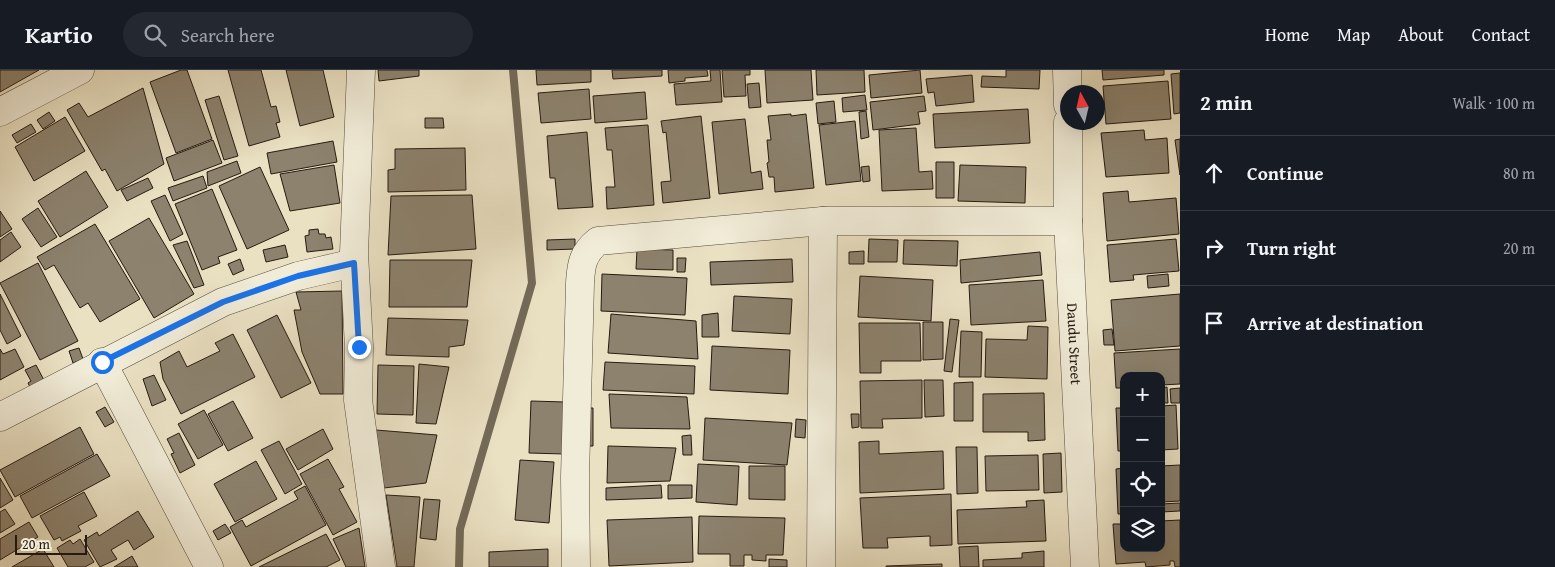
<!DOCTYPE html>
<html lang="en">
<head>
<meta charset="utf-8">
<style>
  :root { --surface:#171b24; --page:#242831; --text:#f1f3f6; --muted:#9ea1a6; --line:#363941 }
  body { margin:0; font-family:"Gentium Book Plus",serif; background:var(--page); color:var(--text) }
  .controls { position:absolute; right:15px; bottom:15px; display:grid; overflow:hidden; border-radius:10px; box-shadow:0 5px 20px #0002 }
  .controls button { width:45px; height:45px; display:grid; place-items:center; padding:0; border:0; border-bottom:1px solid var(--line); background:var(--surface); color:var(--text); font:25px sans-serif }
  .compass { position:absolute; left:1060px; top:15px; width:45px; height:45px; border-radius:50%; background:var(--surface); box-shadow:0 5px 20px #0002; rotate:352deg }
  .scale { position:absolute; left:15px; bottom:12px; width:72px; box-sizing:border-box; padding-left:5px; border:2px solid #261b12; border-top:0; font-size:14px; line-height:18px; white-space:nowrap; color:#261b12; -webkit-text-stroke:4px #f1ecd8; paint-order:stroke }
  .stop { position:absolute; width:15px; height:15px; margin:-11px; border:4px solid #1a73e8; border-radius:50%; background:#fff }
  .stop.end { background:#1a73e8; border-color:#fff; box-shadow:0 1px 5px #0008 }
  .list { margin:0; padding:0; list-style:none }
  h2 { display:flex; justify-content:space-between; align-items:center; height:65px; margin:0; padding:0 20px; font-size:21px }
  h2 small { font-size:16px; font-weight:400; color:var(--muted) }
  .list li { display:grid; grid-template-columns:32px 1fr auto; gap:15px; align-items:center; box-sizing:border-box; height:75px; padding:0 20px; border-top:1px solid var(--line) }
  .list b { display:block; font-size:19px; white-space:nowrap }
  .list em { font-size:16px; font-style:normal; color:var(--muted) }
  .icon { flex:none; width:28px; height:28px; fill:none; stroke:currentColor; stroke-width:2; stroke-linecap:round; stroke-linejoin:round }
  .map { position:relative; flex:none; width:1180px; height:497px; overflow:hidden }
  header { display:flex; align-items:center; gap:30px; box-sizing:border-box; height:70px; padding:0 25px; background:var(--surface); border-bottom:1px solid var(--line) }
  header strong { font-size:24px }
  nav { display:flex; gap:28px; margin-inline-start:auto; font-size:18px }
  .search { width:350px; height:45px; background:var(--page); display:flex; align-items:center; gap:12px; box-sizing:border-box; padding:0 18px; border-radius:28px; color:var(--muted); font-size:19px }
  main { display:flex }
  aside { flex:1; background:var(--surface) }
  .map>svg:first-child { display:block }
</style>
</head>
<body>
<header>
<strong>Kartio</strong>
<div class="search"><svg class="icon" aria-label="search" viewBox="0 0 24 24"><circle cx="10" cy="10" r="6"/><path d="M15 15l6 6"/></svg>Search here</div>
<nav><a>Home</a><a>Map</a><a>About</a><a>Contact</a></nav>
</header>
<main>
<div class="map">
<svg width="1180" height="497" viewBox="0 0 1180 497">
  <rect width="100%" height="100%" fill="#eae1c3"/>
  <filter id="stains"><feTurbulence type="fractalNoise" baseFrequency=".004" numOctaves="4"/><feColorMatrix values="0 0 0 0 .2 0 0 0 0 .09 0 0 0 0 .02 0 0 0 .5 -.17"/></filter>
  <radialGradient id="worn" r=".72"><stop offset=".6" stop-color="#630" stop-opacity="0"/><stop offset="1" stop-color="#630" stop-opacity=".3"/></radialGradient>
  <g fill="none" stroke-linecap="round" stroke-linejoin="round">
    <!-- stream -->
    <path stroke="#736a58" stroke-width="8" d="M459,497L460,459L532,213L513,0"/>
  </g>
  <!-- building -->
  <path fill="#8c826e" stroke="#261b12" d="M0,0H39L0,22Z
    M181,0H187L212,69L176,83L150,12Z
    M228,0H261L271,37L276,36L280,52L276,53L280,67L249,76Z
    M286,0H323L334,47L300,56Z
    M378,0H419V6L379,11Z
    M536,0H591V12L537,15Z
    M612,0H662V6L613,9Z
    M668,0H707L708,6L685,8V11L669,13Z
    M710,0H720L722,32L676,35L674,14L711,11Z
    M722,0H750V5H745L746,26L724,27Z
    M765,0H811L813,30L767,33Z
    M816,0H864L865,22L817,25Z
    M920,0L922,23L871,28L869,5Z
    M1006,0H1040L1039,19L981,17L982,6L1006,7Z
    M1102,0H1164V5L1103,10Z
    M1180,3V43L1174,44L1171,4Z
    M972,5L974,32L936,36L934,22L928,23L926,9Z
    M1168,11L1171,49L1106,54L1103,16Z
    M759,13L761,37L749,38L747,14Z
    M143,18L164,94L117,121L105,99L102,101L67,40L79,33L88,47Z
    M589,19L591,49L541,53L538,23Z
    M645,22L647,49L595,53L593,26Z
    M865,25L867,40L843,42L842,28Z
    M219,26L238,86L224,90L205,30Z
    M924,26L926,41L918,42L920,54L873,60L870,32Z
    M834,31L836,52L818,54L816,33Z
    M1028,39L1030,73L935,78L933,44Z
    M866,41L869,67L861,69L859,42Z
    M49,42L55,51L43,59L37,50Z
    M791,44V46L806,44L814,118L775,122L774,107H769L767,93L769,92L767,70H771L768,46Z
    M701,46L710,128L663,133L661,112L671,111L666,62L663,63L661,51Z
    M65,47L85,81L34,111L15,77Z
    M425,48H443L444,58H425Z
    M745,49L751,103L761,101L763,119L719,124L712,52Z
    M855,51L861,111L826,115L819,55Z
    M31,54L36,62L17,73L12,65Z
    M648,55L654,135L607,139L606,117H615L612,80H607L605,58Z
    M916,58L919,102L932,101L933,119L882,121L879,60Z
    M1144,60L1145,70L1167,68L1169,103L1106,107L1101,63Z
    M587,62L593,137L558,139L555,108H550L547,66Z
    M1180,69V105L1175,70Z
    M213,70L222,93L174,111L166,88Z
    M333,71L337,92L271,104L267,83Z
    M465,78L466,120L388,122V100L395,99V79Z
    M237,91L241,103L208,116L207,102Z
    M936,92H954V128H936Z
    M334,95L340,133L290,141L280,104Z
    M960,95L1026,97L1025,133L958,131Z
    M869,96L870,111L863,112L861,97Z
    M260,97L289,160L247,179L219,116Z
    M86,101L108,137L60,167L38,131Z
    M203,106L207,118L173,131L168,118Z
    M148,108L153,118L127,131L121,120Z
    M212,119L237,180L218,187L220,193L202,200L175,134Z
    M1128,121L1129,132L1176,128L1179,164L1107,171L1103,123Z
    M165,125L183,164L170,171L151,131Z
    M472,125L476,179L388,185L391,126Z
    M38,138L57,167L41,177L22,149Z
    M0,141L12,159L0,167Z
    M149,148L194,224L154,248L109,171Z
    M95,154L140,229L100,252L88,233L80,238L54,195L45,200L37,187Z
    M318,159L319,164H325L326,168L331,167L333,179L307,182L305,166L309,165V160Z
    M11,162L21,177L0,192V170Z
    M575,169V179L547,180V170Z
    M869,169L898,170L897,192H868Z
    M1176,169L1179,201L1133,205L1134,210L1110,212L1107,175Z
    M904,170L958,171L957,196L903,194Z
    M187,171L204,215L194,218L173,175Z
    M285,175L288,187L266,192L263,180Z
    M637,179L673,180V200L636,199Z
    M864,181V194H849V182Z
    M1040,182L1042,205L961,213L960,190Z
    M677,188H686L685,202H677Z
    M240,189L244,200L233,205L228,194Z
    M792,189L793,212L711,215L710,192Z
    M390,190H472L467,237H389Z
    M38,193L78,271L40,290L0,213Z
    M602,204L687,208L685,245L601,241Z
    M1168,204L1169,216L1148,218L1147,206Z
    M860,206L933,210L931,251L858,247Z
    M1043,210L1046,251L971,255L969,215Z
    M342,221L343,324H320L302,282L294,240H301L296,222Z
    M0,224L21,266L7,274L0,260Z
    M1180,224V276L1115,281L1111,230Z
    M734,226L792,229L790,264L732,261Z
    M718,243L719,267H702V245Z
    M611,244L696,251L698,289L608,283Z
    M277,245L311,313L281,328L247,260Z
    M388,248L468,250L464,275L449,277V287L386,285Z
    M950,249L959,250L952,302L944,301Z
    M923,252H943V289L923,290Z
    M859,253H920L921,291H881V303H860Z
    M1028,256L1048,257L1047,309L985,307L986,269L1027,270Z
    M1112,259L1114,275H1104L1103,260Z
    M961,261L982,262L981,307H959Z
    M233,264L255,307L181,344L163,309L160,292L179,281L187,297L220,281L215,273Z
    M712,276L790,280L788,324L710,320Z
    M79,278L83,289L73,293L69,281Z
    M0,279L3,284L15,279L24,297L0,310Z
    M1180,279V314L1161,315V306H1124V318H1116L1114,283Z
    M605,292L695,296L694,324L603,320Z
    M419,294L449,297L436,354L416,353Z
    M36,295L45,312L31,319L28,313L31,311L25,300Z
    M378,295L414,296L413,345L377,344Z
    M154,305L166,330L152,336L143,309Z
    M922,310V348L882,349L883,358H861L860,311Z
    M924,310H943L944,346L925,347Z
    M973,312V351H954V313Z
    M1167,317L1168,333H1161V318Z
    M1180,318V333H1171L1170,319Z
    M1044,323L1045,370L1028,371V362H983V324Z
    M609,324L687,327L690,359L611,358Z
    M233,331L253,368L228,381L208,344Z
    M531,331L565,332L564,384L529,383Z
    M1176,335L1178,379L1161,380V336Z
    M105,337L114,352L105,357L96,342Z
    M585,338H593V376H585Z
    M1116,338H1124V381H1118Z
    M204,340L223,375L198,389L178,354Z
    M851,344H859V357L852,358Z
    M705,348L792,353L787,395L703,390Z
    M796,349L806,350L805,368L795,367Z
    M80,357L94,384L15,427L0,400Z
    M323,359L333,379L298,400L286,379Z
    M376,360L437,365L426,413L384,418Z
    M179,363L195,395L180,403L171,384L174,383L167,369Z
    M691,365L692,385H683L682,366Z
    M279,371L302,414L285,424L261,380Z
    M879,371V384L943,381L944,419L860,423L859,372Z
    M608,376L676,378L670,411L607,413Z
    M956,377H977L978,423L957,424Z
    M1061,383L1062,422L1044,423L1043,384Z
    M97,384L110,406L32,448L20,426Z
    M1038,385L1039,420L986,421L985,386Z
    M328,389L344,417L339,419L357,452L333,465L300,404Z
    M520,390L554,392L549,453L515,450Z
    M256,391L277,429L235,452L214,414Z
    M698,394L739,396L737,435L696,432Z
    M1180,395V431L1161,432V396Z
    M749,396H785V430L749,429Z
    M1124,398V444H1118L1116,399Z
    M0,408L13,430L0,438Z
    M661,415L662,428L606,430V418Z
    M668,415H692V428L668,429Z
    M305,416L326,455L251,496L230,457L242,450L246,457L298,429L294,422Z
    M84,422L97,446L78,456L81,461L62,471L60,467L54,470L40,446Z
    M951,424L952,475L930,476V466L887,468L888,478H863L860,428Z
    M386,425L420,427L414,497H397Z
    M424,429L440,430L436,470L420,468Z
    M1044,430L1046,471L958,474L957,440L1027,437L1026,431Z
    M1180,433V441L1161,442V434Z
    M5,439L15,454L0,463V442Z
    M138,441L154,467L134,480L128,470L111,480L117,489L100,497L84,470L97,462L99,466Z
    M699,446L785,448L783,485H766V491L752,490V485H744V496H730V484H698Z
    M692,447L693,492L609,496L607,450Z
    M1180,450V497H1175L1174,491H1170V495L1146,497L1145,492L1116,494L1113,454H1124V478H1161V451Z
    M29,452L38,467L0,490V469Z
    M225,454L231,463L218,470L213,461Z
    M359,458L365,497H346L333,469Z
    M326,464L340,490L326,497H259Z
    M80,469L94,492L85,497H68L57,478L70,470L73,474Z
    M978,476L979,497H960L959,477Z
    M43,479L54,497H12Z
    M548,479V497H489V482Z
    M1044,481V497H983V490L1022,488V483Z
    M132,486L138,497H114Z
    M769,489L787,490V497H769Z
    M942,494V497H886V496Z"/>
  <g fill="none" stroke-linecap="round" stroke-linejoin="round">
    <!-- minor casing -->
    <g stroke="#574c3e" stroke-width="29">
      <g id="minor">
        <path d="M361,0L354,183L359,277L358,330L381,497"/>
        <path d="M1067,0L1068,35"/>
        <path d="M0,42L80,0"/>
        <path id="s1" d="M1068,52V151L1085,497"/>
        <path d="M102,292L209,497"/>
        <path d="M0,347L223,232L298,206L354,193"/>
        <path d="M576,497L575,407L580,213C581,194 583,183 598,171L823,151H1068"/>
        <path d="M821,497L823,151"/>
      </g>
    </g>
    <!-- minor -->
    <use href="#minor" stroke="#f1ecd8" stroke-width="28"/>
  </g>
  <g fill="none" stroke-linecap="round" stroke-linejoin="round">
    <!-- route -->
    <path stroke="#1a73e8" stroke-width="6" d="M102,292L223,232L298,206L354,193L359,277"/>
  </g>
  <g text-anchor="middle" stroke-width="4" stroke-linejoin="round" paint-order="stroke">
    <!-- street labels -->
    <g font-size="15" fill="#261b12" stroke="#f1ecd8">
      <text dy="5" stroke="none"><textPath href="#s1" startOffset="222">Daudu Street</textPath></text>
    </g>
  </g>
  <rect width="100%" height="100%" filter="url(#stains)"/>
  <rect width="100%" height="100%" fill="url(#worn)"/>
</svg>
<div class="controls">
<button>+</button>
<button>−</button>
<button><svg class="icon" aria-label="locate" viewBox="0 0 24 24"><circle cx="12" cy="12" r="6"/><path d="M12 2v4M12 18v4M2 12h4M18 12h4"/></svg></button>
<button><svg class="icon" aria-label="layers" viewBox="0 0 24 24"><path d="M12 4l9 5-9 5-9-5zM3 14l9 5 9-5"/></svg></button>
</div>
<svg class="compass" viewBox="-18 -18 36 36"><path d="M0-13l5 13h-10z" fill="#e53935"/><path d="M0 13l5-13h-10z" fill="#9ea1a6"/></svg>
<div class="scale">20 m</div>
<div class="stop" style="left:102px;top:292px"></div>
<div class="stop end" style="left:359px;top:277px"></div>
</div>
<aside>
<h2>2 min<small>Walk · 100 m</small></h2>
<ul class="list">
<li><svg class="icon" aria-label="ahead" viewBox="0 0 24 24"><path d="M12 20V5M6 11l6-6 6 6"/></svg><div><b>Continue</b></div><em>80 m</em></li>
<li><svg class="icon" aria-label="right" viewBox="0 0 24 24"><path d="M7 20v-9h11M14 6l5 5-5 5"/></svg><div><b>Turn right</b></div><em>20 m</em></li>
<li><svg class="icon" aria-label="arrive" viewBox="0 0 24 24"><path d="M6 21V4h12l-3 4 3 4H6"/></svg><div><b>Arrive at destination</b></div></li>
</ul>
</aside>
</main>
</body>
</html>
